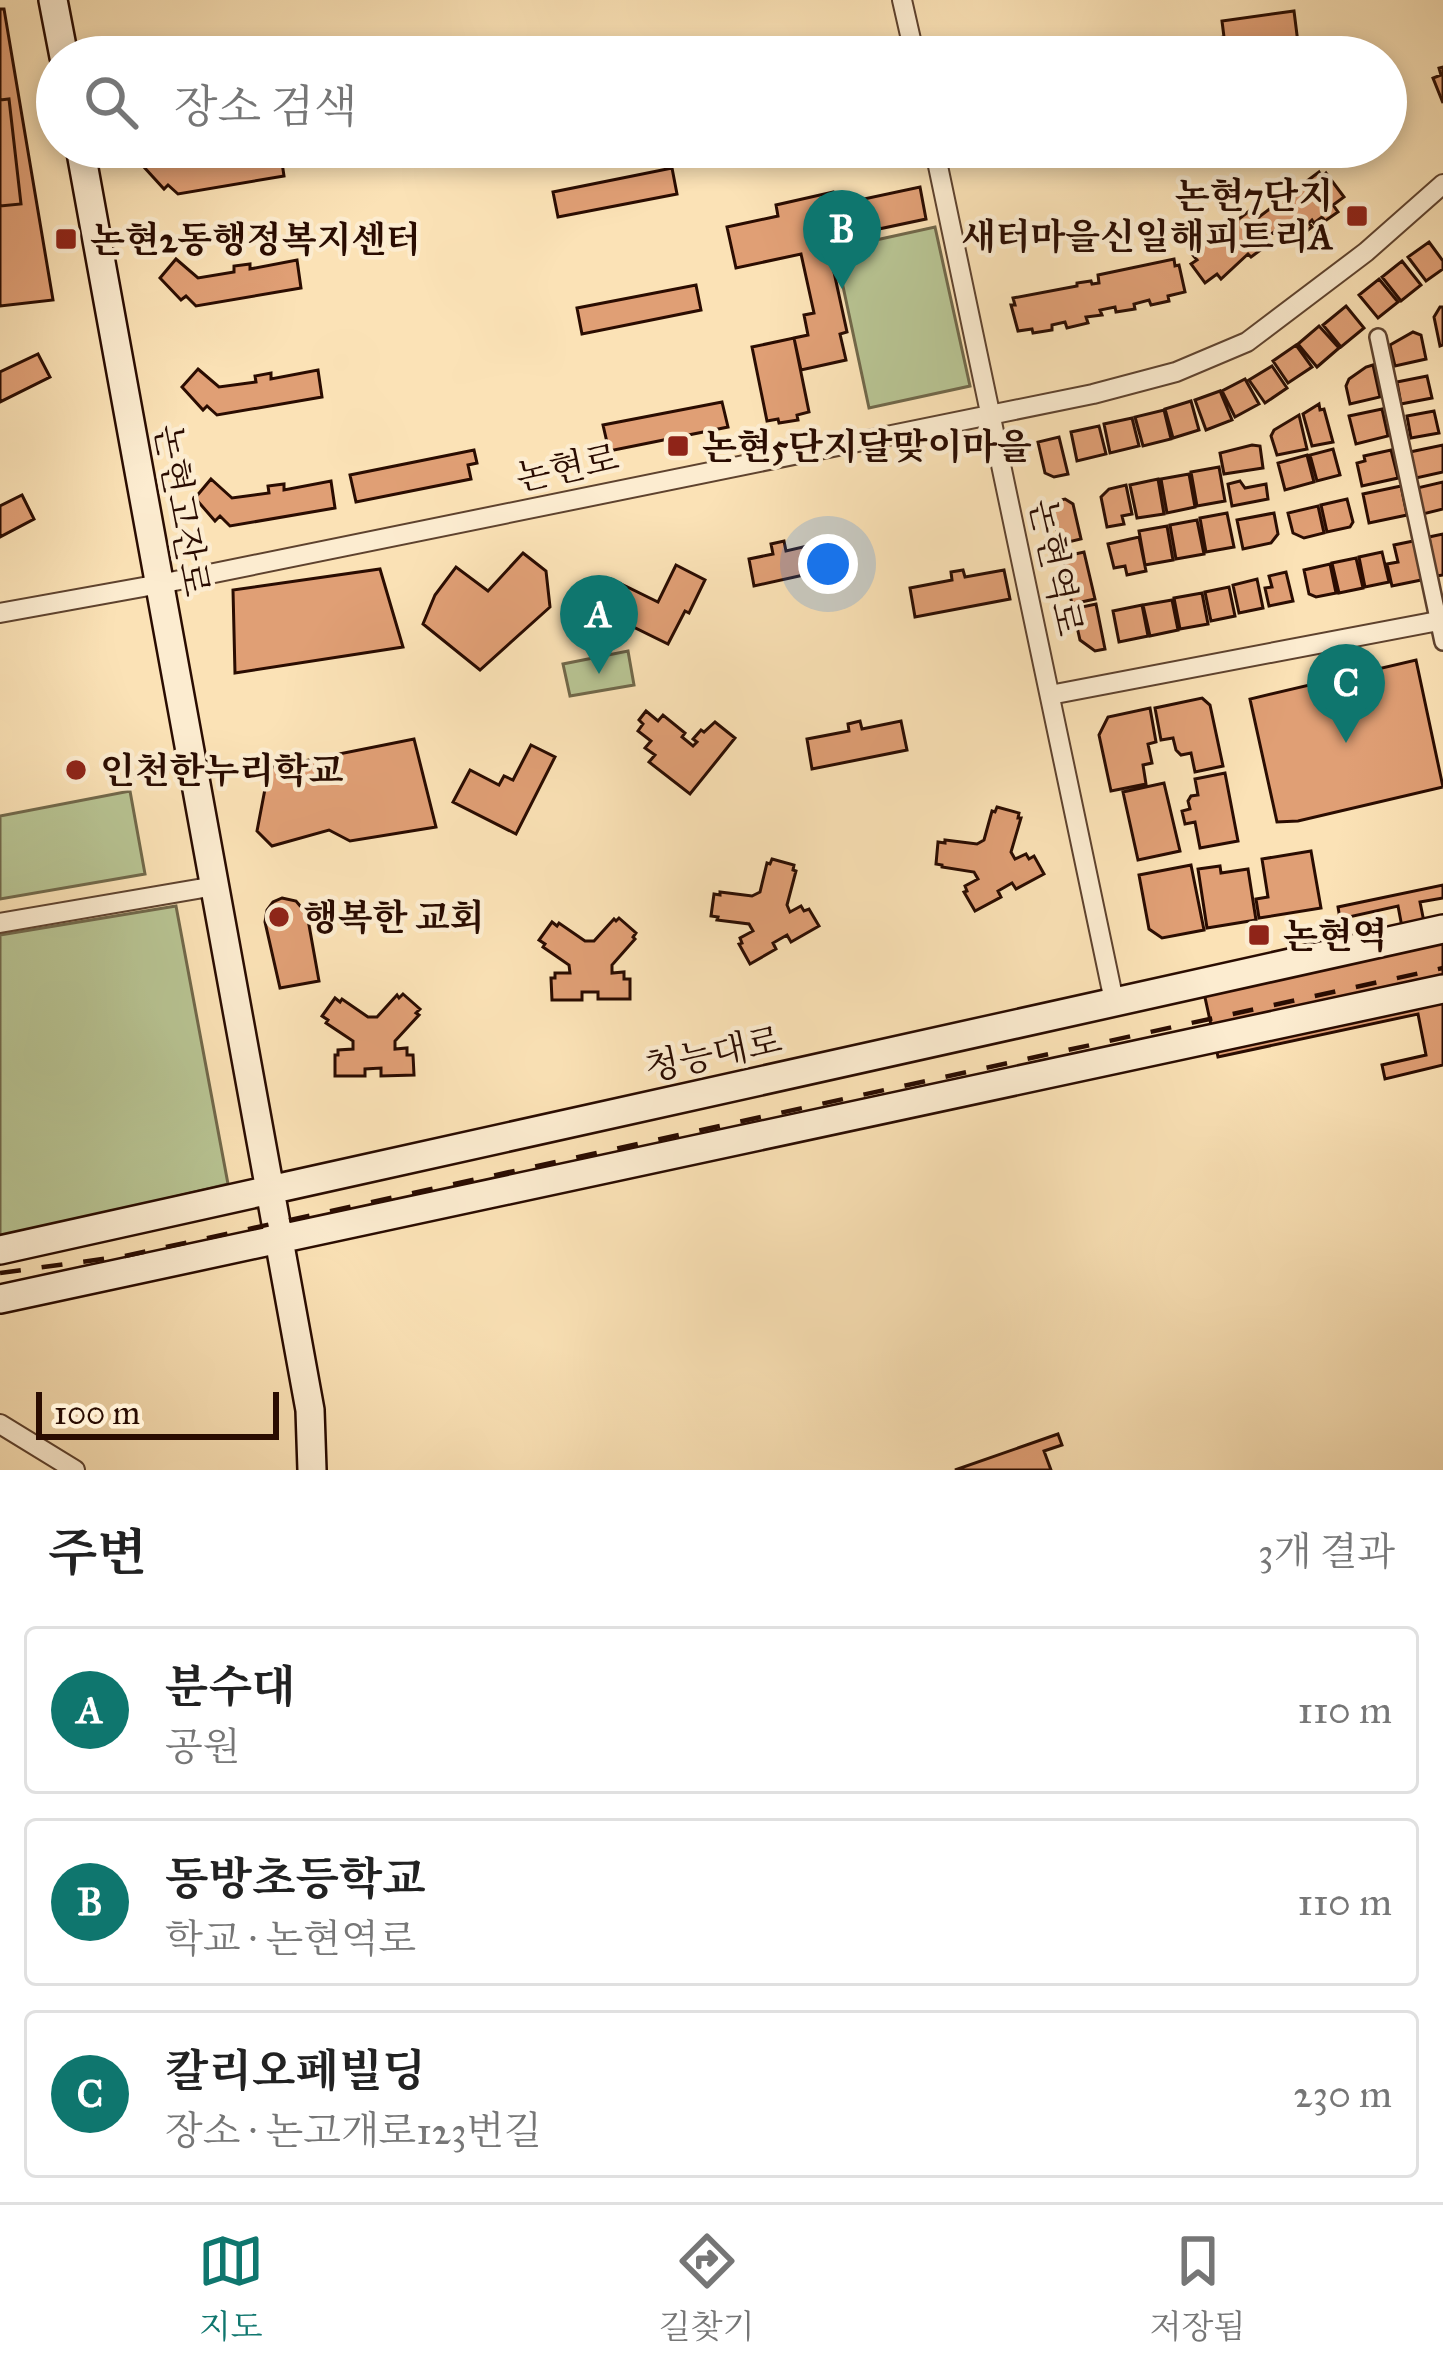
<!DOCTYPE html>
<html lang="ko">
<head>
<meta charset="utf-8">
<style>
  :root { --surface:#fff; --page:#f2f2f2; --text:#222; --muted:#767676; --line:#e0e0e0; --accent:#0f766e }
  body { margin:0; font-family:"IM FELL Great Primer","Noto Serif KR",serif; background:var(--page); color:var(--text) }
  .scale { position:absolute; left:36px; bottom:30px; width:243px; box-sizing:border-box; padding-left:12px; border:6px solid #2a0c01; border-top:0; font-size:33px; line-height:42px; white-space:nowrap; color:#2a0c01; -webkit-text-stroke:9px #fcecd0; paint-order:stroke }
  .you { position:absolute; left:828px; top:564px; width:42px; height:42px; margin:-30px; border:9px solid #fff; border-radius:50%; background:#1a73e8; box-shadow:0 0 0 18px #1a73e833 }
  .badge { display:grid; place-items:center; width:78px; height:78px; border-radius:50%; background:var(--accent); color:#fff; font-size:39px; font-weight:700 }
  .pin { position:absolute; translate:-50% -99px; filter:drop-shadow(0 3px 6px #0008) }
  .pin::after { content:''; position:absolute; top:63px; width:42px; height:36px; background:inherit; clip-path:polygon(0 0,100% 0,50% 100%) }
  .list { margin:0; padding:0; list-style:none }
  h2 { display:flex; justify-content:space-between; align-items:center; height:156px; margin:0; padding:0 48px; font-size:51px }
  h2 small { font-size:39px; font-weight:400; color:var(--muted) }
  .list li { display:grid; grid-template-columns:78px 1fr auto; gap:36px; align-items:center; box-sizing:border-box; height:168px; margin:0 24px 24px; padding:0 24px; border:3px solid var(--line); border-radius:12px }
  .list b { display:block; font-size:45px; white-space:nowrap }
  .list p { margin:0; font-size:39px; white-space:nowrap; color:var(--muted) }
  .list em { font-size:39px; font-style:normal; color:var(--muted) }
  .icon { flex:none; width:66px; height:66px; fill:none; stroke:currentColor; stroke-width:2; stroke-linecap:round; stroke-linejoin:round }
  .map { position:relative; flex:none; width:1443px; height:1470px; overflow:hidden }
  .search { position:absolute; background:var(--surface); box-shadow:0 6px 18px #0003; left:36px; right:36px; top:36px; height:132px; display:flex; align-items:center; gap:30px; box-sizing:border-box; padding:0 42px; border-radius:66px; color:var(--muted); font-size:45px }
  .sheet { height:732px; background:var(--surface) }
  nav { display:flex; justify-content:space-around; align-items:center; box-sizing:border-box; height:168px; border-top:3px solid var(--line); background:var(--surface); font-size:33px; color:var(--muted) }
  nav a { display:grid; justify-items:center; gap:6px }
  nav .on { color:var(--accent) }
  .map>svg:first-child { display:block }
</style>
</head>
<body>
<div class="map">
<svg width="1443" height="1470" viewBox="0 0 1443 1470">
  <rect width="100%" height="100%" fill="#fbe2b6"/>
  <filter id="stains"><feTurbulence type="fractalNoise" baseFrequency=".00167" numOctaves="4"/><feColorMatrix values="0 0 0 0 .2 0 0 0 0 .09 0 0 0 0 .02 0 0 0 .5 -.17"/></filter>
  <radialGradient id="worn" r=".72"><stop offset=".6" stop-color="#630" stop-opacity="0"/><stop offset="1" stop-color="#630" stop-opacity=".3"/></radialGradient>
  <!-- green -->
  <path fill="#b8c493" stroke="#71684a" stroke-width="3" d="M935,227L970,386L869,408L835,249Z
    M628,651L634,685L570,696L563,664Z
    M130,791L145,874L0,899V816Z
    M176,906L228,1184L0,1239V935Z"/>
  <!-- building -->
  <path fill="#e09f75" stroke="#2a0c01" stroke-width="3" d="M0,9H4L53,300L0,306Z
    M1294,11L1298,43L1285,45L1286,49L1271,51L1270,47L1241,55L1240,51L1231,52V57H1153L1152,47L1224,37L1222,21Z
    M1090,41L1108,57H1075Z
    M1443,67V103L1433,78L1441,75L1439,68Z
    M9,99L21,204L0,206V100Z
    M159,148L181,166L217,161V155L232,153V158L280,149L284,176L178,194L168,185L164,189L143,166Z
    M672,168L677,194L558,217L553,192Z
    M1319,172L1322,177L1326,173L1344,197L1333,205L1338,212L1325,221L1322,217L1314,223L1312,220L1309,223L1312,227L1297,238L1293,232L1281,241L1274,232L1258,243L1262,249L1251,257L1248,254L1221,279L1217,274L1205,283L1191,264L1197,260L1192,254L1252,209L1259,217Z
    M920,187L926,219L827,240L847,332L840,334L846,360L801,370L794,338L808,335L804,315L814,313L801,254L736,268L727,227L778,216L776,205L833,192L836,205Z
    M1429,242L1443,261V269L1426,281L1408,257Z
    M176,259L198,278L234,272V266L250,264V269L297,260L301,288L196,306L186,296L181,300L160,278Z
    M1174,259L1175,266L1179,265L1185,292L1168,296L1169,301L1151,305L1149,300L1134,304L1135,309L1116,312L1115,307L1100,310L1102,315L1086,317L1088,323L1067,328L1065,322L1052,325V330L1033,333L1032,329L1018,331L1011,305H1015L1013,298L1077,286V283L1091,281L1092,284L1099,283L1098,275Z
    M1402,261L1421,285L1401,301L1382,277Z
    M1379,279L1398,302L1378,318L1359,295Z
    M696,285L701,310L582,334L577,308Z
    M1346,306L1364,328L1341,347L1323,325Z
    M1440,307H1443V345L1440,346L1434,317Z
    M1319,326L1339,348L1317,367L1298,344Z
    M1413,332L1421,335L1426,359L1395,366L1390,345Z
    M794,338L809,412L797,415L798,420L779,423L778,419L767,421L752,347Z
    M1296,345L1312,367L1288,383L1273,361Z
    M38,354L50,377L0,402V372Z
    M1373,365L1380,397L1350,404L1346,386L1349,379L1366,367Z
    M1272,366L1287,388L1265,403L1249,380Z
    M198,369L219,387L256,382L255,376L271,373V379L318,370L322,397L217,415L207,406L203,410L182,387Z
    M1427,376L1432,398L1401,404L1397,382Z
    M1245,379L1259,404L1235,417L1222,391Z
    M1220,391L1232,420L1206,430L1195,400Z
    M1191,401L1199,430L1173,438L1165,409Z
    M722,402L728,427L609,451L603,425Z
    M1319,404L1320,410L1324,409L1333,442L1312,446L1303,414Z
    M1382,409L1388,436L1356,444L1349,416Z
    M1164,410L1171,439L1143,446L1135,417Z
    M1434,411L1439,433L1411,438L1407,416Z
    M1299,415L1307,449L1277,455L1271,436L1274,430Z
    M1132,418L1139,446L1110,453L1104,424Z
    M1099,426L1106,454L1077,461L1071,432Z
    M1059,437L1068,474L1054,477L1045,473L1038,442Z
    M1252,445L1260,446L1263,468L1224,474L1220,453Z
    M1443,445V472L1416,478L1410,452Z
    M1333,449L1340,475L1317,481L1310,455Z
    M474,450L477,463L468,465L471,479L356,502L350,475Z
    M1391,450L1398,478L1362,486L1357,463L1365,461L1364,456Z
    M1307,455L1314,482L1285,490L1278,463Z
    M1219,467L1225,501L1197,506L1191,472Z
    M1189,474L1195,507L1167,513L1161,479Z
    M211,479L232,498L269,493L268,486L284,484V490L331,481L335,508L230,526L220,516L215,521L195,498Z
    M1158,479L1164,514L1137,518L1130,485Z
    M1240,481L1245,488L1266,484L1268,499L1232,506L1228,484Z
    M1443,482V509L1423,514L1417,488Z
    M1126,485L1132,514L1122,516L1124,524L1107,527L1101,497L1109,489Z
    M1401,486L1407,515L1369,523L1363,494Z
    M22,495L34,519L0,537V506Z
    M1065,499L1073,504L1081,539L1060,544L1052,509L1056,501Z
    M1347,499L1353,522L1350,527L1327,532L1321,505Z
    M1318,506L1324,533L1304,538L1293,533L1288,513Z
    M1227,513L1234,547L1206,552L1200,518Z
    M1274,513L1278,534L1271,543L1243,549L1237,520Z
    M1197,520L1204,554L1176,559L1170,525Z
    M1167,526L1173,560L1145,565L1139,531Z
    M1443,534V575L1436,576L1429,537Z
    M1139,537L1146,571L1127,575L1125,566L1114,568L1108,544Z
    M1418,540L1426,579L1392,586L1387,564L1398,562L1394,545Z
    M784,541L786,551L820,543L826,570L754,586L749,559L773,554L771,544Z
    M1084,552L1095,599L1072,604L1062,557Z
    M1382,552L1389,582L1365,587L1359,557Z
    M523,553L546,571L550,607L480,670L423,624L435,595L456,567L488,591Z
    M1356,558L1363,588L1339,593L1332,563Z
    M1330,564L1336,593L1316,597L1309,594L1304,570Z
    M676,565L705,580L689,613L685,611L668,644L597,609L611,579L658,602Z
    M380,569L403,647L235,673L233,590Z
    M963,570L965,577L1004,570L1010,599L915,617L910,588L952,580L951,572Z
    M1286,572L1293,601L1269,606L1265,588L1272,587L1269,576Z
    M1257,579L1263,608L1239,613L1233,585Z
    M1229,587L1235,616L1211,621L1205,592Z
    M1202,593L1208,624L1180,629L1174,598Z
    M1172,600L1178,630L1150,636L1143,605Z
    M1096,604L1105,649L1095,651L1080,640L1073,609Z
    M1142,605L1148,636L1119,642L1113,611Z
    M1416,660L1443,787L1298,821L1277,822L1250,699Z
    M1202,698L1210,705L1223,766L1195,772L1191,753L1181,755L1176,750L1173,738L1161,740L1155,708Z
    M1150,708L1156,742L1148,744L1152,763L1143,765L1146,784L1111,791L1099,735L1108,717Z
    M646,711L658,721L663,715L685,733L682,737L693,746L697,742L693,739L701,730L704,732L715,722L735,738L690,794L649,762L655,755L645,748L651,741L638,731L643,724L639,720Z
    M860,721L862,729L901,721L907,750L812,769L807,739L849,731L848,724Z
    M414,739L436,827L350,841L329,830L272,846L257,831L269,768Z
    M531,745L555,757L516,834L453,802L470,770L499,785L504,776L513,780Z
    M1225,773L1238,841L1200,848L1195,822L1185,824L1182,811L1190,809L1188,801L1191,796L1198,795L1195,779Z
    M1164,783L1180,851L1138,860L1123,792Z
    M997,807L1019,813L1018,818H1021L1011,852L1015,859L1026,854L1029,859L1034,856L1044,874L1016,889L1012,883L998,891L1001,897L975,911L964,892L967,891L965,886L978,879L974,872L942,867V865L936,864L938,842L945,843V840L977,844L984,840L992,811L995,812Z
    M1311,851L1321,908L1259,918L1256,899L1268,897L1262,859Z
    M772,859L794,865L793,870L796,871L787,905L790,912L801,906L804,911L809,909L819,926L791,942L787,935L773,943L776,949L750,964L739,944L742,943L740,938L753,931L749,924L717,920L718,917L711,916L714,894L720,895V892L752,896L760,892L767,863L770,864Z
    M1191,865L1204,930L1162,938L1149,929L1139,875Z
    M1220,866L1221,873L1248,869L1256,920L1207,928L1198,869Z
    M1443,885V898L1420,902L1424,922L1443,918V1065L1385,1079L1382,1065L1426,1055L1418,1014L1218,1057L1199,970L1402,927L1398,906L1340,919L1338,907Z
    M282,898L296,901L307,914L319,981L280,988L265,922L267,910L273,902Z
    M619,918L636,933L633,937L635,939L612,965V973L624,972V979H630V999H598V992H582V1000H552L551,978H555V973H570L569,965L543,947L545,944L539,940L552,922L557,926L559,923L585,941H594L614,919L616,921Z
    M403,994L420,1009L416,1013L419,1015L395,1041V1049L407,1048V1055H413L414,1075L381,1076V1068L365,1069V1076H335V1055H338V1050L353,1049V1041L326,1023L328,1020L322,1016L335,998L340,1002L342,999L368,1017H377L397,995L399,998Z
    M1058,1434L1062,1445L1044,1451L1051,1470H955Z"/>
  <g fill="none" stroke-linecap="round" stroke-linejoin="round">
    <!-- pedestrian casing -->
    <g stroke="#5e422e" stroke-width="20">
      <path id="pedestrian" d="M1378,337L1443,642"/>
    </g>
    <!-- minor casing -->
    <g stroke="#5e422e" stroke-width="22">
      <path id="minor" d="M902,0L915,57
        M934,147L1114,1001
        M0,613L160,584L1093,394L1176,372L1247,342L1366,252L1443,184
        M1050,695L1443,620
        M0,923L215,886
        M0,1424L75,1470"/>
    </g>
    <!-- secondary casing -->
    <g stroke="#2a0c01" stroke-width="32">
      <path id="secondary" d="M53,0L64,57
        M80,147L310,1410L312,1470
        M0,1250L1443,929
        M0,1299L1443,989"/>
    </g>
    <!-- pedestrian -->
    <use href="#pedestrian" stroke="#fcecd0" stroke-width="15"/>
    <!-- minor -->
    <use href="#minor" stroke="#fcecd0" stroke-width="18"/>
    <!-- secondary -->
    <use href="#secondary" stroke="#fcecd0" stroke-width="27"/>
    <!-- rail -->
    <path stroke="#2a0c01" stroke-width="4.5" stroke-dasharray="21 21" stroke-linecap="butt" d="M0,1273L125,1256L1443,968"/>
  </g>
  <!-- markers -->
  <g fill="#8f2418" stroke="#fcecd0" stroke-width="4.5">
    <rect x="1345" y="204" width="24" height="24" rx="6"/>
    <rect x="54" y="227" width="24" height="24" rx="6"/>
    <rect x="666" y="434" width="24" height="24" rx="6"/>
    <circle cx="76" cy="770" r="12"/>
    <circle cx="279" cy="917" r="12"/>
    <rect x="1247" y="923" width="24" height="24" rx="6"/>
  </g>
  <g text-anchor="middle" stroke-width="9" stroke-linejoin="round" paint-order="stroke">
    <!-- poi labels -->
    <g font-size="36" font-weight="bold" fill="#2a0c01" stroke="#fcecd0" text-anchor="start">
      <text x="1333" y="208" text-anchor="end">논현7단지<tspan x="1333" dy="41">새터마을신일해피트리A</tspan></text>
      <text x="90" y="252">논현2동행정복지센터</text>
      <text x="702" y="459">논현5단지달맞이마을</text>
      <text x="100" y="783">인천한누리학교</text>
      <text x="303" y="930">행복한 교회</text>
      <text x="1283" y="948">논현역</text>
    </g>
    <!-- street labels -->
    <g font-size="36" fill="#2a0c01" stroke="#fcecd0">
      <text transform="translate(567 467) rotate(-12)" y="13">논현로</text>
      <text transform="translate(183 510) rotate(80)" y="13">논현고잔로</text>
      <text transform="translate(1057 567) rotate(78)" y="13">논현역로</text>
      <text transform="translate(713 1053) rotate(-12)" y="13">청능대로</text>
    </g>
  </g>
  <rect width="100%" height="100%" filter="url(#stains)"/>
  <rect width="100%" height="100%" fill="url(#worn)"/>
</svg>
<div class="scale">100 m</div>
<div class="you"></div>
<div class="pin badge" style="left:599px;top:674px">A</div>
<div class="pin badge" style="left:842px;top:289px">B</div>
<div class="pin badge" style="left:1346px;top:743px">C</div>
<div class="search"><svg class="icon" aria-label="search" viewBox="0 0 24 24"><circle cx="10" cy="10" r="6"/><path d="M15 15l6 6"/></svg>장소 검색</div>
</div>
<section class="sheet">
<h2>주변<small>3개 결과</small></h2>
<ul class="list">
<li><span class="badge">A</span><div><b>분수대</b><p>공원</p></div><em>110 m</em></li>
<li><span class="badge">B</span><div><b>동방초등학교</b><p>학교 · 논현역로</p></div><em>110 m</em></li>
<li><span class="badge">C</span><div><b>칼리오페빌딩</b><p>장소 · 논고개로123번길</p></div><em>230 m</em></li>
</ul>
</section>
<nav>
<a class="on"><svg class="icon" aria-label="map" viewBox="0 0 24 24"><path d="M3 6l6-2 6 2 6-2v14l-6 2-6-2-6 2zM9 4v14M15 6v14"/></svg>지도</a>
<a><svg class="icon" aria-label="directions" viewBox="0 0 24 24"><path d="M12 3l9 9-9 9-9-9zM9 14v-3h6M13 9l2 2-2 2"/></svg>길찾기</a>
<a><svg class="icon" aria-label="saved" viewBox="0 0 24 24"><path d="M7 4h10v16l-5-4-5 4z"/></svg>저장됨</a>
</nav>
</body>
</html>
